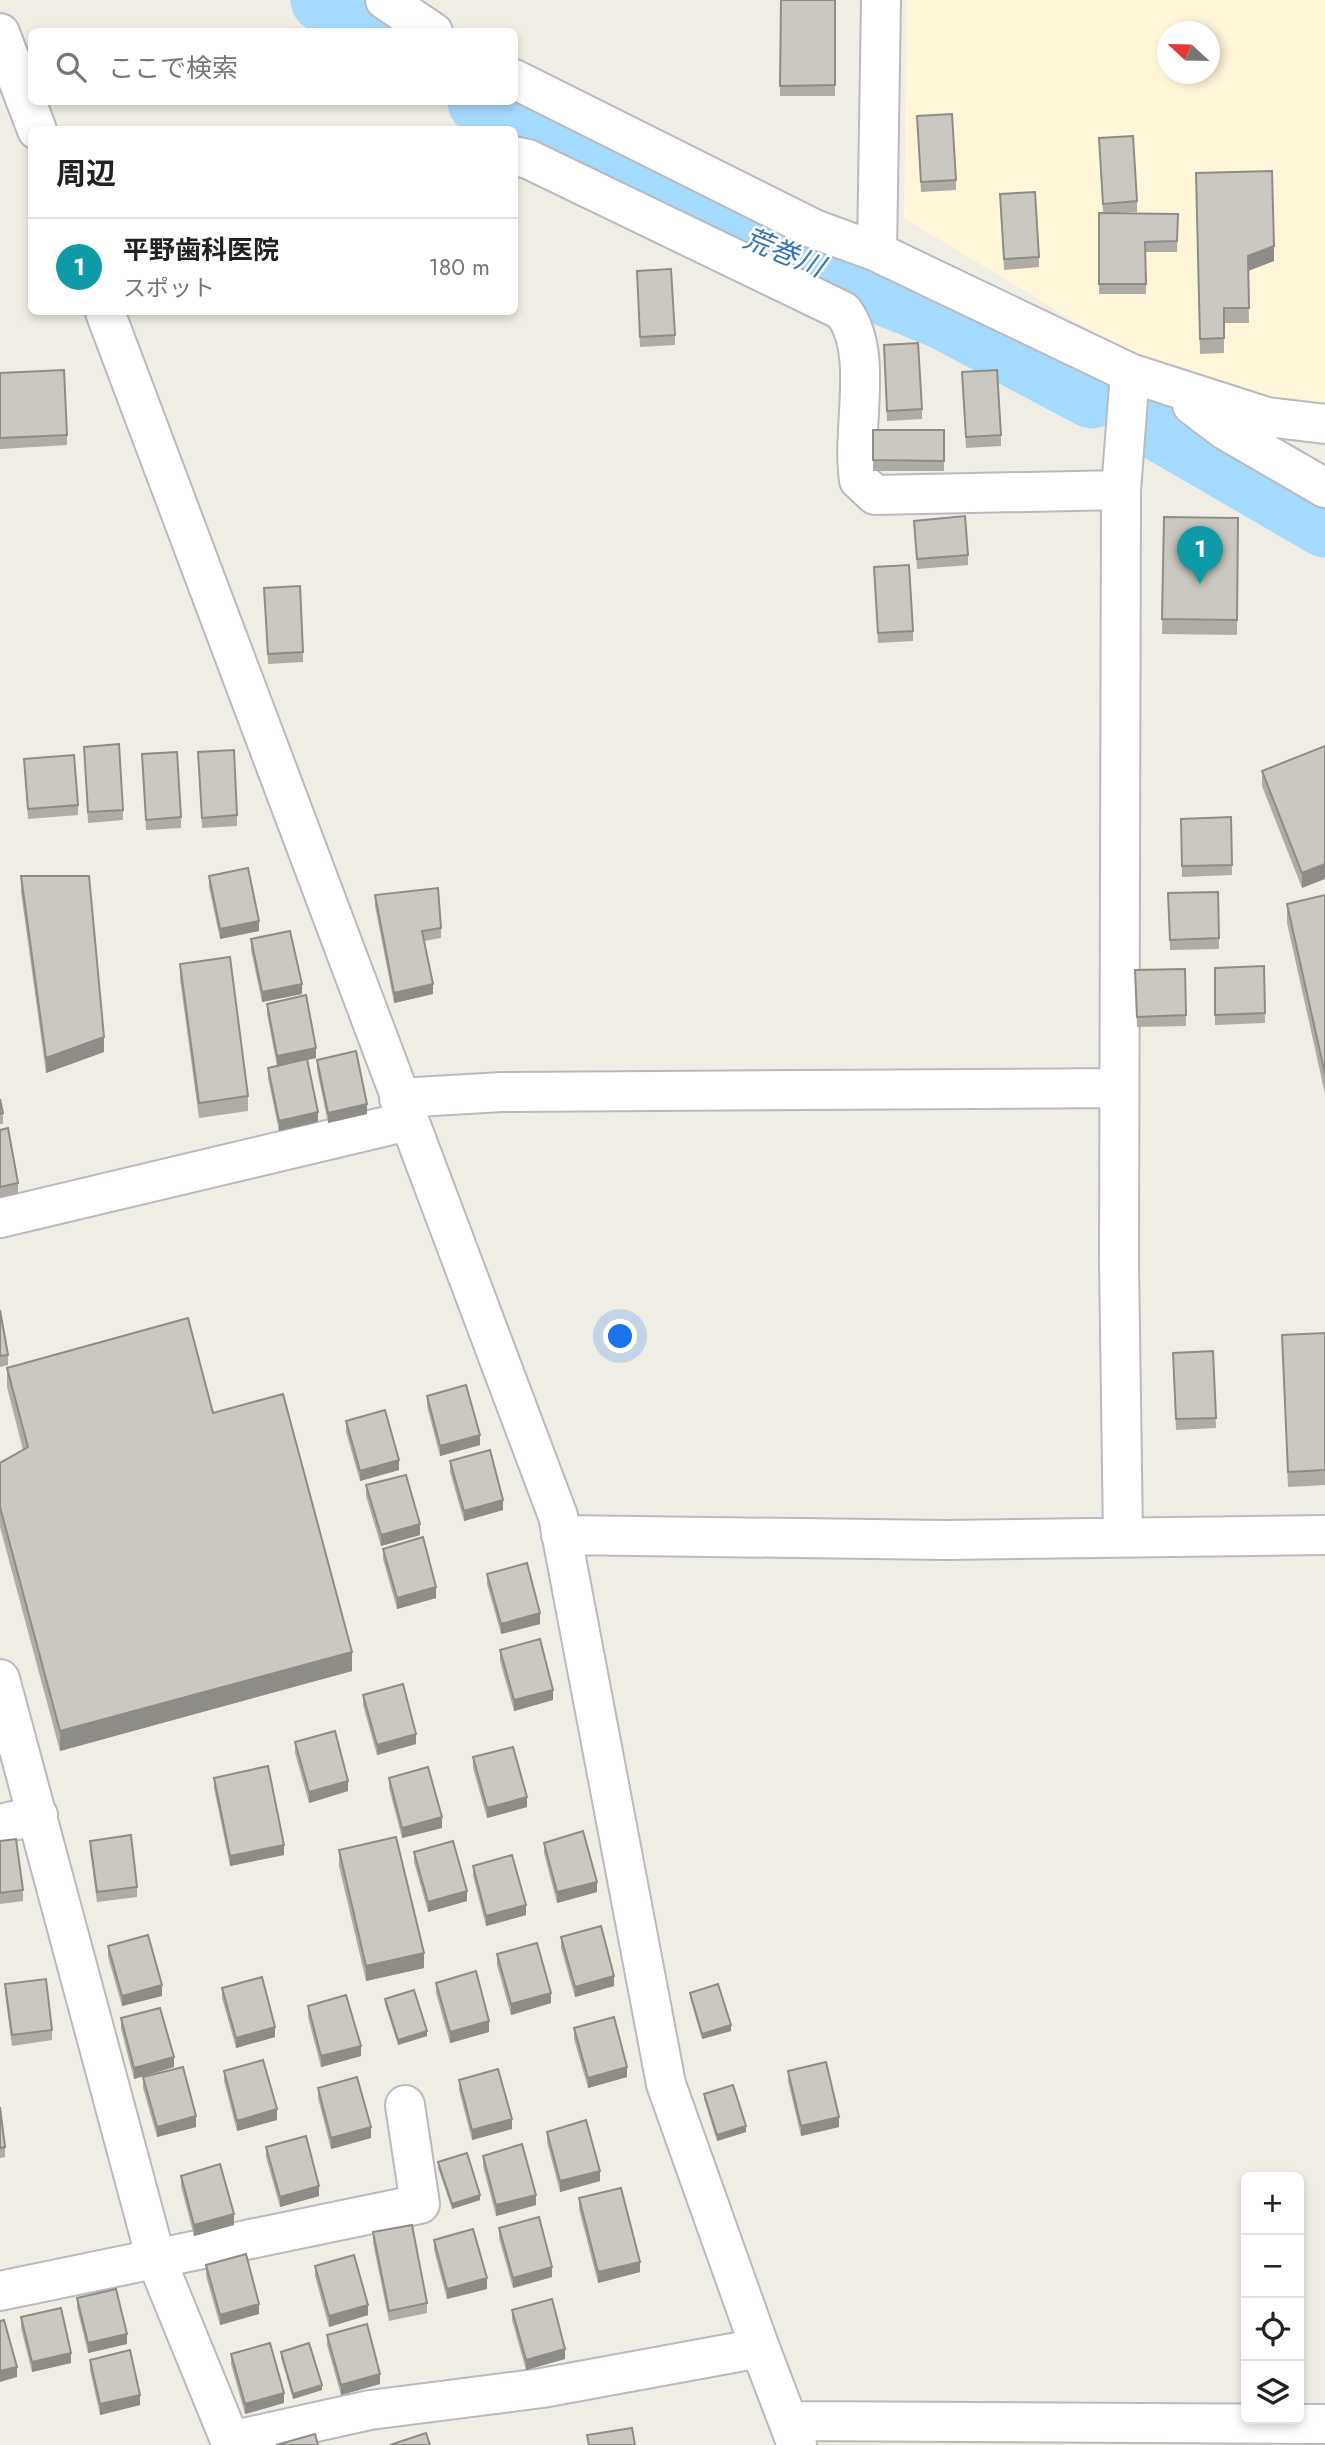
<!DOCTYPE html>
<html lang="ja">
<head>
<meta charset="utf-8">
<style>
  :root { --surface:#fff; --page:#f2f2f2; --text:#222; --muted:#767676; --line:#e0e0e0; --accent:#f92d21 }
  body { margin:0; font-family:Jost,"Noto Sans JP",sans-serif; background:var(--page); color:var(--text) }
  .controls { position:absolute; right:21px; bottom:21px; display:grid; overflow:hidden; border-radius:10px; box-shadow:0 4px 10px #0003 }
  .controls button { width:63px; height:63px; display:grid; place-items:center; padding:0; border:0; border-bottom:2px solid var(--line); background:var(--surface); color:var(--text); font:35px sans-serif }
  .compass { position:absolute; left:1157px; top:21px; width:63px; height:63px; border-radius:50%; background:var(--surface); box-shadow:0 4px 10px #0003; rotate:292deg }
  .you { position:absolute; left:621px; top:1337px; width:24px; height:24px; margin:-18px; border:5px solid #fff; border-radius:50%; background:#1a73e8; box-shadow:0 0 0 10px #1a73e833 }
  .badge { display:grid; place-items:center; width:46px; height:46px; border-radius:50%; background:var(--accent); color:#fff; font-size:23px; font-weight:700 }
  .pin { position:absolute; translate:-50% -58px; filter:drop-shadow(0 2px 4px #0008) }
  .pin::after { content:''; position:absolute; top:37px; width:24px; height:21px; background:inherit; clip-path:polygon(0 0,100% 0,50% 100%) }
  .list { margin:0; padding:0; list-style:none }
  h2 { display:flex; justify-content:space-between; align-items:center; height:91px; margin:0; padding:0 28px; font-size:30px }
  h2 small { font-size:23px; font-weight:400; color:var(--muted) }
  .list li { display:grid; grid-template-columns:46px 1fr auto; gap:21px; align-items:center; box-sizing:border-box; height:98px; padding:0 28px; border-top:2px solid var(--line) }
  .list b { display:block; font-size:26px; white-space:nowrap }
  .list p { margin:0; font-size:23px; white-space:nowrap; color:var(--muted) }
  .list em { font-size:23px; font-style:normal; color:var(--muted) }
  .icon { flex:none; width:38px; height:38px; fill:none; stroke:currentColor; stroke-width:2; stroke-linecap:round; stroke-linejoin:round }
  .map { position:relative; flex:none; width:1325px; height:2445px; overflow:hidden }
  .search { position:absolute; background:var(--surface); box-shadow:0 4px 10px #0003; left:28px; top:28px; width:490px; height:77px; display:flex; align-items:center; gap:18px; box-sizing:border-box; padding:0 24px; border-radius:10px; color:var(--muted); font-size:26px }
  .panel { position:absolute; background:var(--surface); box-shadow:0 4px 10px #0003; left:28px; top:126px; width:490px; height:189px; border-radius:10px }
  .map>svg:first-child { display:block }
</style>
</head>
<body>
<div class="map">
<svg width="1325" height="2445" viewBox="0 0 1325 2445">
  <rect width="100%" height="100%" fill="#f0ede4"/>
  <!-- commercial -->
  <path fill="#fff6da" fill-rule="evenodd" d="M907,0H1325V403L1286,401L1157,371L904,218ZM1168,32H1210V74H1168Z"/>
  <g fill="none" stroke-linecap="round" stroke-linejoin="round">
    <!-- river -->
    <path stroke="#a5daff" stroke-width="65" d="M323,0L370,32
      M480,102L676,209L941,316L1092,396
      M1146,421L1325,525"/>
    <!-- minor casing -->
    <g stroke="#b7babf" stroke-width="42">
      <path id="minor" d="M385,0L433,32
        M0,33L37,130
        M514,79L814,229L877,252L1130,373L1267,417L1325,424
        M514,156L528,159L843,311C875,353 851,428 859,480L875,495L1121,490
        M877,252L881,0
        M105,312L558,1516L666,2084L760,2348L797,2445
        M1192,405L1225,430L1325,488
        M399,1098L502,1092L1119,1088
        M0,1218L408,1121
        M561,1535L946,1540L1325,1535
        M1123,1537L1119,1262L1121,490L1130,373
        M0,1679L156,2259L232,2445
        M0,1824L38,1815
        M0,2291L420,2204L405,2105
        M789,2421L1325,2424
        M230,2441L370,2410L542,2388L760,2348"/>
    </g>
    <!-- minor -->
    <use href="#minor" stroke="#fff" stroke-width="38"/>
  </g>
  <!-- wall -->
  <path fill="#afaca6" d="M781,0H835V96H780Z
    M917,116L956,180V190L921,192Z
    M1099,138L1137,201V212L1112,213L1178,214L1177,252H1146V294H1099V213H1103Z
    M1196,173L1274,261L1248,271L1249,323H1224V353L1200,354Z
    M1000,194L1039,257V267L1004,270Z
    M637,271L675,335V345L640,347Z
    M884,345L922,409V419L887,421Z
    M962,372L1001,435V446L966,448Z
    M0,373L67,435V445L0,449Z
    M873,430H944V471H873Z
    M1164,517L1238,518L1237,635L1162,634Z
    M914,521L968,555V565L917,569Z
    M874,567L913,631V641L878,643Z
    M264,588L303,652V662L268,664Z
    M1325,746L1302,888L1262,786V771Z
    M84,747L123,810V820L88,823Z
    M198,752L237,815V826L202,828Z
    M142,754L181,817V828L146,830Z
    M24,759L78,805V815L28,819Z
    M1231,817L1232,875L1182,877L1181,819Z
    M21,876L104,1052L46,1073L21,892Z
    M209,876L259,931L220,939L209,887Z
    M1168,893L1219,938V949L1170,950Z
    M375,895L441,928V938L424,941L433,994L394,1003L375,906Z
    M1325,895V1094L1287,923V904Z
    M251,939L302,994L262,1002L251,950Z
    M180,964L248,1096V1111L199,1118L180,979Z
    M1264,966L1265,1023L1215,1025V968Z
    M1185,969L1186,1026L1137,1027L1135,970Z
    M267,1004L316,1058L307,1060L318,1122L279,1131L268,1078V1068L277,1066L267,1014Z
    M317,1060L367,1114L328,1123L317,1070Z
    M0,1099L3,1113V1124H0Z
    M0,1130L18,1183V1194L0,1197Z
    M0,1310L8,1355V1365L0,1367Z
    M1325,1333V1485L1288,1487L1282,1335Z
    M1213,1351L1216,1428L1176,1430L1173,1363Z
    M7,1368L213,1413L352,1671L60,1751L0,1527V1463L23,1450L7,1387Z
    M427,1396L480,1445L440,1456L427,1406Z
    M346,1421L399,1470L360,1481L346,1432Z
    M450,1461L503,1510L464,1521L450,1472Z
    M366,1485L420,1535L381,1546L366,1496Z
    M383,1549L436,1598L397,1609L383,1559Z
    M487,1574L540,1624L501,1634L487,1584Z
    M500,1650L553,1700L514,1711L500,1661Z
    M363,1695L416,1744L377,1755L363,1705Z
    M295,1742L348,1791L309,1803L295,1753Z
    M473,1757L527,1807L487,1818L473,1768Z
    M214,1778L284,1855L230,1866L214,1788Z
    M389,1778L442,1828L402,1838L389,1788Z
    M0,1841L23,1890V1901L0,1904Z
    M90,1841L137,1887V1897L97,1902L90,1851Z
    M544,1843L597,1892L557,1903L544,1853Z
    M339,1850L424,1968L366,1981L339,1866Z
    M414,1852L467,1901L428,1912L414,1862Z
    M473,1866L526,1915L486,1926L473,1876Z
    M561,1937L614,1986L575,1997L561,1948Z
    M108,1946L162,1996L122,2006L108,1957Z
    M497,1954L551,2003L511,2015L497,1965Z
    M436,1983L489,2032L450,2043L436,1993Z
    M5,1984L52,2030V2040L12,2046L5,1994Z
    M222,1988L275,2037L236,2048L222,1998Z
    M690,1993L731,2031L702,2039L690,1998Z
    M385,1999L427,2036L398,2045L385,2004Z
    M308,2006L361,2056L321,2067L308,2017Z
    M121,2018L174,2067L134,2079L121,2029Z
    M574,2028L627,2077L588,2088L574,2039Z
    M224,2071L277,2120L237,2131L224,2081Z
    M788,2071L839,2127L801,2136L788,2081Z
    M143,2077L196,2127L157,2137L143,2088Z
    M459,2080L512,2129L472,2140L459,2090Z
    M318,2088L371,2138L331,2149L318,2098Z
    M704,2094L746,2132L717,2141L704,2099Z
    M0,2107L5,2147V2157L0,2158Z
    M547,2132L600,2181L560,2192L547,2142Z
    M266,2147L319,2196L280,2207L266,2157Z
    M483,2156L536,2205L496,2216L483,2166Z
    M438,2162L480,2200L452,2209L438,2168Z
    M181,2176L234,2225L194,2236L181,2186Z
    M579,2198L640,2272L598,2283L579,2209Z
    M499,2228L552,2277L513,2288L499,2238Z
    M373,2232L427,2303V2313L389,2321L373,2243Z
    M434,2240L487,2289L447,2299L434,2250Z
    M206,2265L259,2314L220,2325L206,2276Z
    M315,2266L368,2315L329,2327L315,2276Z
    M77,2298L127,2344L88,2353L77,2308Z
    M512,2310L565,2359L526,2370L512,2320Z
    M21,2317L71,2363L32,2372L21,2328Z
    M327,2335L380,2384L341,2395L327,2345Z
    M281,2352L322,2390L293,2399L281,2358Z
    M231,2354L284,2403L245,2414L231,2364Z
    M90,2360L140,2405L100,2415L90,2370Z"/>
  <!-- shaded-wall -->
  <path fill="#8e8c87" d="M1274,246V261L1248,271V256Z
    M1325,864V879L1302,888V873Z
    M259,921V931L220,939V929Z
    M302,984V994L262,1002V992Z
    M433,984V994L394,1003V993Z
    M104,1037V1052L46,1073V1058Z
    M316,1048V1058L277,1067V1056Z
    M367,1104V1114L328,1123V1113Z
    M318,1112V1122L279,1131V1121Z
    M480,1435V1445L440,1456V1446Z
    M399,1460V1470L360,1481V1471Z
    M503,1500V1510L464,1521V1511Z
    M420,1524V1535L381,1546V1535Z
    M436,1587V1598L397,1609V1598Z
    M540,1613V1624L501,1634V1624Z
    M352,1652V1671L60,1751V1731Z
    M553,1690V1700L514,1711V1700Z
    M416,1734V1744L377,1755V1745Z
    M348,1781V1791L309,1803V1792Z
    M527,1797V1807L487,1818V1808Z
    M442,1817V1828L402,1838V1828Z
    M284,1845V1855L230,1866V1856Z
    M597,1882V1892L557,1903V1892Z
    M467,1891V1901L428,1912V1902Z
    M526,1905V1915L486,1926V1916Z
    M424,1953V1968L366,1981V1966Z
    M614,1976V1986L575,1997V1987Z
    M162,1985V1996L122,2006V1996Z
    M551,1993V2003L511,2015V2004Z
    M489,2021V2032L450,2043V2032Z
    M731,2025V2031L702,2039V2034Z
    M275,2027V2037L236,2048V2038Z
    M427,2031V2036L398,2045V2040Z
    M361,2046V2056L321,2067V2056Z
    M174,2057V2067L134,2079V2068Z
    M627,2067V2077L588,2088V2078Z
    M277,2109V2120L237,2131V2121Z
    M196,2116V2127L157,2137V2127Z
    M839,2117V2127L801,2136V2126Z
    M512,2119V2129L472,2140V2130Z
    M746,2126V2132L717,2141V2135Z
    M371,2127V2138L331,2149V2138Z
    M600,2171V2181L560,2192V2181Z
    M319,2186V2196L280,2207V2197Z
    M480,2195V2200L452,2209V2204Z
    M536,2195V2205L496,2216V2205Z
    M234,2214V2225L194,2236V2225Z
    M640,2262V2272L598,2283V2272Z
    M552,2267V2277L513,2288V2278Z
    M487,2278V2289L447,2299V2289Z
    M259,2304V2314L220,2325V2315Z
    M368,2305V2315L329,2327V2316Z
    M127,2334V2344L88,2353V2343Z
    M565,2349V2359L526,2370V2360Z
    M71,2353V2363L32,2372V2362Z
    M17,2367V2377L0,2382V2371Z
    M380,2374V2384L341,2395V2385Z
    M322,2385V2390L293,2399V2394Z
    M284,2393V2403L245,2414V2404Z
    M140,2395V2405L100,2415V2404Z"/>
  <!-- building -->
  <path fill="#cbc8c1" stroke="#8e8c87" stroke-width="2" d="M781,0H835V85L780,86Z
    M952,114L956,180L921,182L917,116Z
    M1133,136L1137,201L1103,204L1099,138Z
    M1272,171L1274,246L1248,256L1249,308H1224V338L1200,339L1196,173Z
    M1035,192L1039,257L1004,259L1000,194Z
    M1099,213L1178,214L1177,241L1145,242L1146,284H1099Z
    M671,269L675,335L640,337L637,271Z
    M918,343L922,409L887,411L884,345Z
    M64,370L67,435L0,438V373Z
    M997,370L1001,435L966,437L962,372Z
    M873,430H944V461L873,460Z
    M965,516L968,555L917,559L914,521Z
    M1164,517L1238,518L1237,620L1162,619Z
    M909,565L913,631L878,633L874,567Z
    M300,586L303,652L268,654L264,588Z
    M119,744L123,810L88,812L84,747Z
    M1325,746V864L1302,873L1262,771Z
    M234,750L237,815L202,818L198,752Z
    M177,752L181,817L146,820L142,754Z
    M74,755L78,805L28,809L24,759Z
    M1231,817L1232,865L1182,866L1181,819Z
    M248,868L259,921L220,929L209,876Z
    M21,876H89L104,1037L46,1058Z
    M438,888L441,928L422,931L433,984L394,993L375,895Z
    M1218,892L1219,938L1170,940L1168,893Z
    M1325,895V1074L1287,904Z
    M290,931L302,984L262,992L251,939Z
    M230,957L248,1096L199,1103L180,964Z
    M1264,966L1265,1013L1215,1015V968Z
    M1185,969L1186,1015L1137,1017L1135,970Z
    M306,995L316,1048L277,1056L267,1004Z
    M356,1051L367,1104L328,1113L317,1060Z
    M307,1059L318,1112L279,1121L268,1068Z
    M0,1099L3,1113L0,1114Z
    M8,1128L18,1183L0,1187V1130Z
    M0,1310L8,1355L0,1356Z
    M188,1318L213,1413L283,1394L352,1652L60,1731L0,1507V1463L28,1447L7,1368Z
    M1325,1333V1470L1288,1472L1282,1335Z
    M1213,1351L1216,1418L1176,1419L1173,1353Z
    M466,1385L480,1435L440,1446L427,1396Z
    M385,1410L399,1460L360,1471L346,1421Z
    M490,1450L503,1500L464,1511L450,1461Z
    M406,1475L420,1524L381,1535L366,1485Z
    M423,1537L436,1587L397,1598L383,1549Z
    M527,1563L540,1613L501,1624L487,1574Z
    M540,1639L553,1690L514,1700L500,1650Z
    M403,1684L416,1734L377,1745L363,1695Z
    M335,1731L348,1781L309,1792L295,1742Z
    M513,1747L527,1797L487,1808L473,1757Z
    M268,1766L284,1845L230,1856L214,1778Z
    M428,1767L442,1817L402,1828L389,1778Z
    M583,1831L597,1882L557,1892L544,1843Z
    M131,1835L137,1887L97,1892L90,1841Z
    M396,1837L424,1953L366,1966L339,1850Z
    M16,1839L23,1890L0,1893V1841Z
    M453,1841L467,1891L428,1902L414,1852Z
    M512,1855L526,1905L486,1916L473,1866Z
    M601,1926L614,1976L575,1987L561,1937Z
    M148,1935L162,1985L122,1996L108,1946Z
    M537,1943L551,1993L511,2004L497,1954Z
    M476,1971L489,2021L450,2032L436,1983Z
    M262,1977L275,2027L236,2038L222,1988Z
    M46,1979L52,2030L12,2035L5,1984Z
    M718,1984L731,2025L702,2034L690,1993Z
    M414,1990L427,2031L398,2040L385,1999Z
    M346,1995L361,2046L321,2056L308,2006Z
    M160,2008L174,2057L134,2068L121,2018Z
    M614,2017L627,2067L588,2078L574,2028Z
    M263,2060L277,2109L237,2121L224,2071Z
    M826,2062L839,2117L801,2126L788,2071Z
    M183,2067L196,2116L157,2127L143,2077Z
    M498,2069L512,2119L472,2130L459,2080Z
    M357,2077L371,2127L331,2138L318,2088Z
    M733,2085L746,2126L717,2135L704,2094Z
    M0,2107L5,2147L0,2148Z
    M586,2120L600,2171L560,2181L547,2132Z
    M306,2136L319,2186L280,2197L266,2147Z
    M522,2144L536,2195L496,2205L483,2156Z
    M467,2153L480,2195L452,2204L438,2162Z
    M220,2164L234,2214L194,2225L181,2176Z
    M621,2188L640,2262L598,2272L579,2198Z
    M539,2217L552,2267L513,2278L499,2228Z
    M412,2225L427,2303L389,2311L373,2232Z
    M473,2229L487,2278L447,2289L434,2240Z
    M246,2254L259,2304L220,2315L206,2265Z
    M354,2255L368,2305L329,2316L315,2266Z
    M116,2289L127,2334L88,2343L77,2298Z
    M552,2299L565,2349L526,2360L512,2310Z
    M61,2308L71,2353L32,2362L21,2317Z
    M4,2320L17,2367L0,2371V2321Z
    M367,2324L380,2374L341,2385L327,2335Z
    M270,2343L284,2393L245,2404L231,2354Z
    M309,2343L322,2385L293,2394L281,2352Z
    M130,2350L140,2395L100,2404L90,2360Z
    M632,2428L635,2445H589L587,2435Z
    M426,2433L430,2445H390Z
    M315,2434L318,2445H276Z"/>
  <g text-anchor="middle" stroke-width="5" stroke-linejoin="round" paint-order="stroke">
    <!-- water labels -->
    <g font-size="28" font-style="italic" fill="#3674b2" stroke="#fff">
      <text transform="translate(784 252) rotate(22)" y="10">荒巻川</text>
    </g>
  </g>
</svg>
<div class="controls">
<button>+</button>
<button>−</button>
<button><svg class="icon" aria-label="locate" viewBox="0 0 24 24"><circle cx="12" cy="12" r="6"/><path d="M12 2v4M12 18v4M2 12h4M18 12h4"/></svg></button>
<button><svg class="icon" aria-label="layers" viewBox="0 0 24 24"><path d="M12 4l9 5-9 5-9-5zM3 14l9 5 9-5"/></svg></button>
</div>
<svg class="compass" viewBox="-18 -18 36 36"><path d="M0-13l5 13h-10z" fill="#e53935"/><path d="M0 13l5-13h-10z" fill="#767676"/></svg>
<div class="you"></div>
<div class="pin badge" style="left:1200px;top:584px;background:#0f9aa8">1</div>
<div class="search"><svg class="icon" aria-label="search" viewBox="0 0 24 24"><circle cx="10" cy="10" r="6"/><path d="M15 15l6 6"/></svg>ここで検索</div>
<section class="panel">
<h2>周辺<small></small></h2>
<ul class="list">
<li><span class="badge" style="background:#0f9aa8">1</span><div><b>平野歯科医院</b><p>スポット</p></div><em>180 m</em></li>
</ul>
</section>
</div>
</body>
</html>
